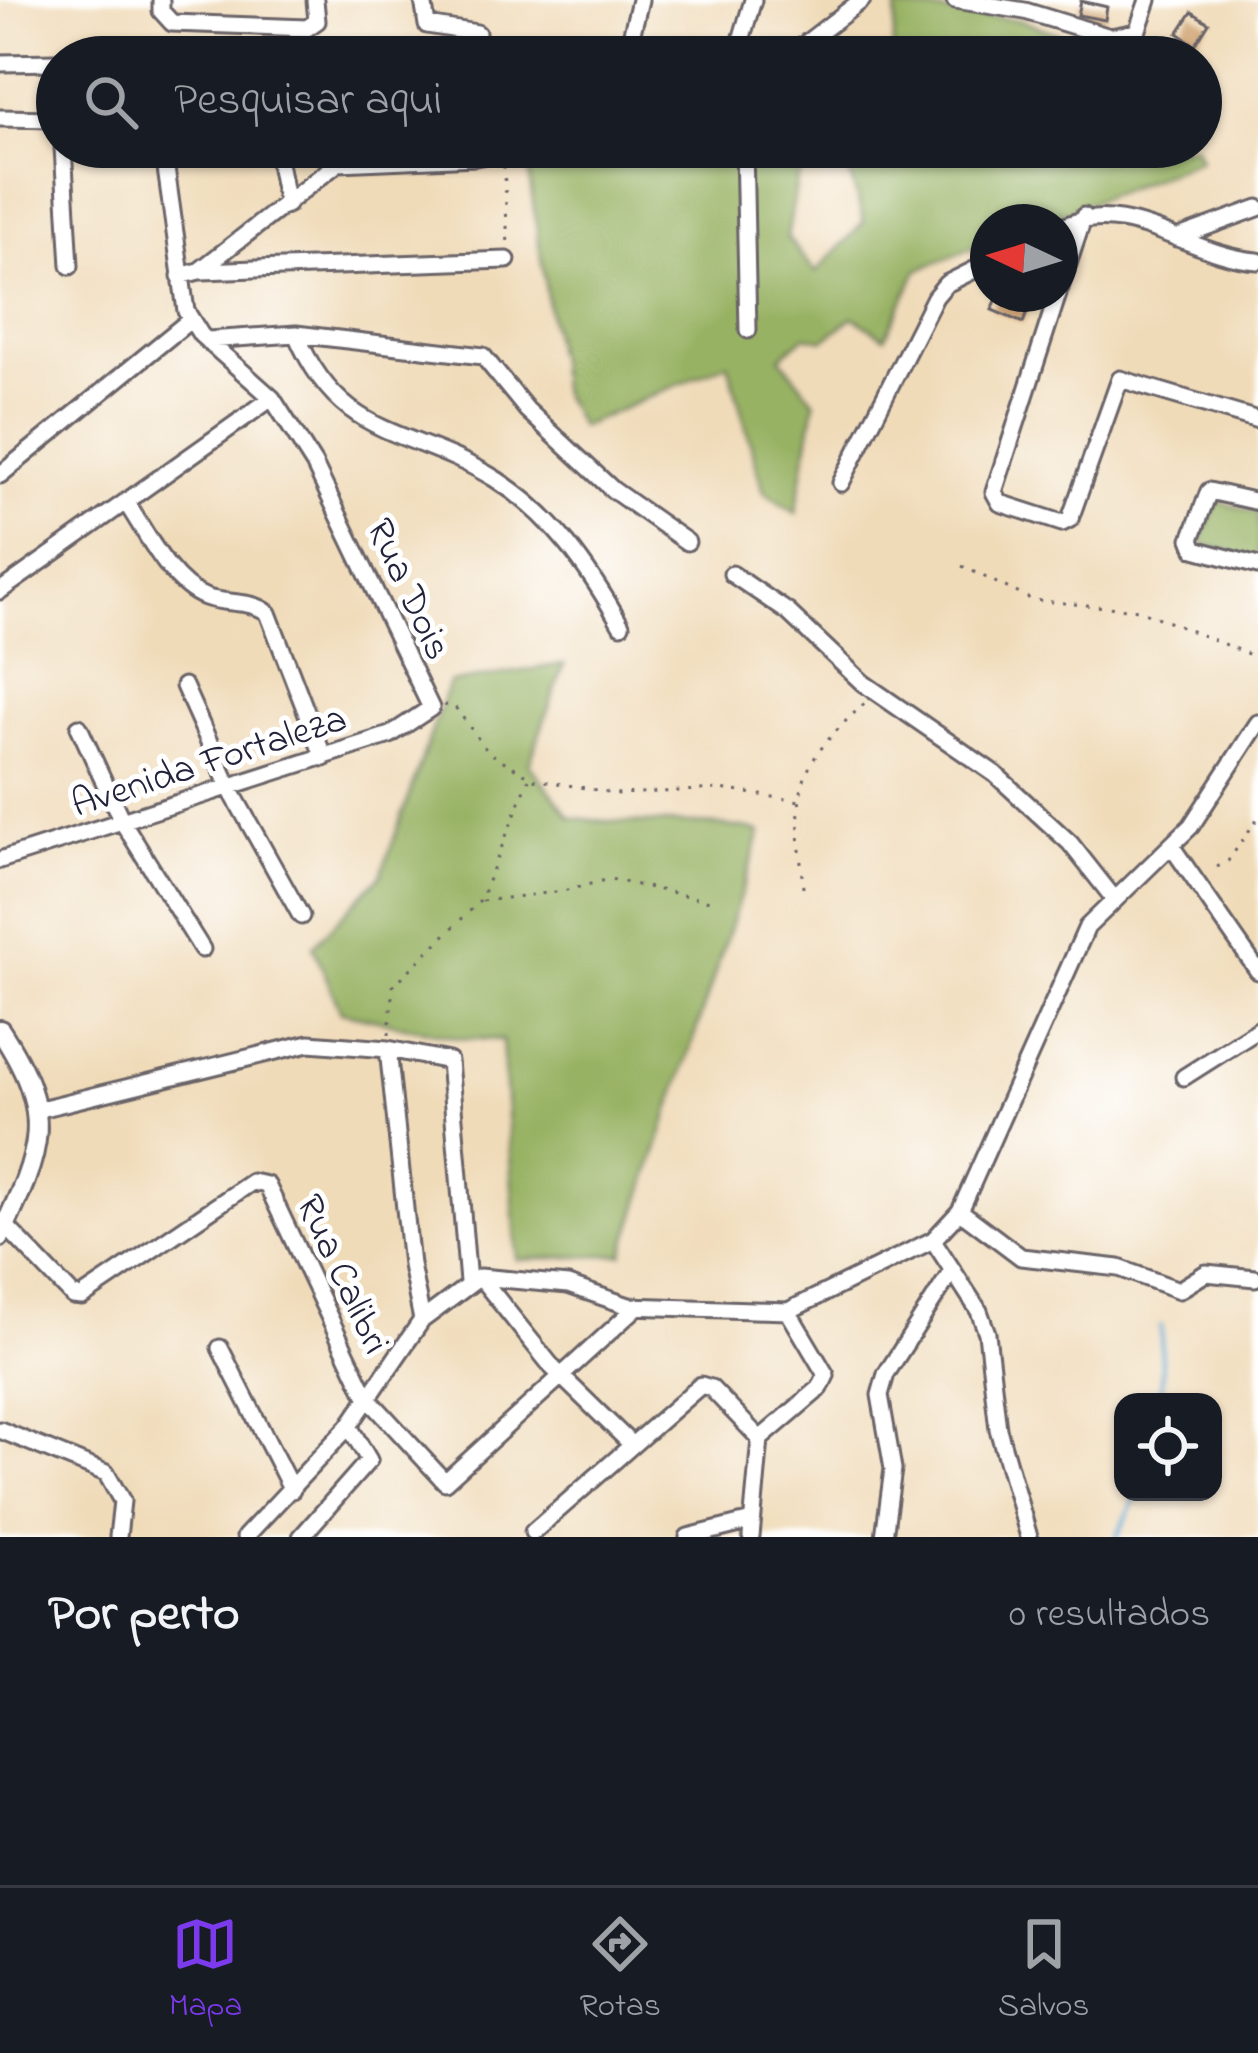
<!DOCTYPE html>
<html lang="pt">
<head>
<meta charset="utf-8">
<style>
  :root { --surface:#171b24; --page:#20242c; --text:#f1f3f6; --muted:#9ea1a6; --line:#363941; --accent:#7c3aed }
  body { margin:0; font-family:"Indie Flower",sans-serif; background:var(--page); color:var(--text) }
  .controls { position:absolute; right:36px; bottom:36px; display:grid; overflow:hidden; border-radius:24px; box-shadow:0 3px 9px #0004 }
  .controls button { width:108px; height:108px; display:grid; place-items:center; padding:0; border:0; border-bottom:3px solid var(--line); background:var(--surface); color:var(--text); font:60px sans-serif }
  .compass { position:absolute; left:970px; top:204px; width:108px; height:108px; border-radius:50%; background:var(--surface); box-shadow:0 3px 9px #0004; rotate:274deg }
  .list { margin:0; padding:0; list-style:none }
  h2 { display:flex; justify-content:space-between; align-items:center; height:156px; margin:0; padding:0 48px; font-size:51px }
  h2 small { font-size:39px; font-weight:400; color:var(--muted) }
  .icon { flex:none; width:66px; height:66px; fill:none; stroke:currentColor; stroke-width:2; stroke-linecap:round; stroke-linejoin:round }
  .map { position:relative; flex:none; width:1258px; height:1537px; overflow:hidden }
  .search { position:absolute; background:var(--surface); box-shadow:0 3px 9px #0004; left:36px; right:36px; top:36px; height:132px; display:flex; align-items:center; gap:30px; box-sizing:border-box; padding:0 42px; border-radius:66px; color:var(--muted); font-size:45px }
  .sheet { height:348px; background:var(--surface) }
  nav { display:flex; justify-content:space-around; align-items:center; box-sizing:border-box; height:168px; border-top:3px solid var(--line); background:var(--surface); font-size:33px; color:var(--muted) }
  nav a { display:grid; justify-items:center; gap:6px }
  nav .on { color:var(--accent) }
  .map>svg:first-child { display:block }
</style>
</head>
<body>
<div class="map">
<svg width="1258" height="1537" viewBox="0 0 1258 1537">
  <rect width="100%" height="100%" fill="#fff"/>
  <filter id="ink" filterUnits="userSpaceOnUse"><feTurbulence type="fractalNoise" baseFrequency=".00833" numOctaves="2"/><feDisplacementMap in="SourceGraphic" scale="24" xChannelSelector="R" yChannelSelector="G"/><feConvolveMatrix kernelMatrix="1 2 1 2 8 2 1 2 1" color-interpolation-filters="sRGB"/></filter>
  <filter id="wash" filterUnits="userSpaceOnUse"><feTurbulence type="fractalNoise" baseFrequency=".004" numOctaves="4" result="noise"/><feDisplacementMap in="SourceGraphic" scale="48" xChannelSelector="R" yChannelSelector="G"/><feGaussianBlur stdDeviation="2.7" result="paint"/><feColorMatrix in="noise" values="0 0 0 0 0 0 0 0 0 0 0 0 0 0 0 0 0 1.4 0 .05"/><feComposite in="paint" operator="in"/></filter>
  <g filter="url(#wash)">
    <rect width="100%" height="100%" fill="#f0dbb9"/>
    <!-- forest -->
    <path fill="#98b264" stroke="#5d6a50" stroke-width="3" d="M897,8L1020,20L1122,57H887L892,53Z
      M592,147L814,149L797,180L787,238L816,272L864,222L842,147H1195L1200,160L1040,222H988V242L918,270L885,337L853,317L824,340L805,336L780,357L815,402L796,513L764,492L728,363L580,427L561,394L528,169Z
      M1217,501L1258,513V559L1201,544Z
      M564,664L529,764L570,817C635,828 700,817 761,832L623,1254L517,1260L502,1040L459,1038L341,1012L313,946L381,875L449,683Z"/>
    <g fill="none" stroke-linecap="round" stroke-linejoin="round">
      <!-- stream -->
      <path stroke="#53a2cd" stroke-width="4.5" d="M1161,1326L1162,1402
        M1117,1537L1139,1492"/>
    </g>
    <g id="blocks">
      <!-- building -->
      <path fill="#d0a576" d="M1081,1L1107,7L1105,20L1078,15Z
        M1192,12L1209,23L1195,45L1178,33Z
        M999,294L1032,300L1023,323L992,310Z"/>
    </g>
  </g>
  <g filter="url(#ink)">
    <use href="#blocks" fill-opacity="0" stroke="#6a6367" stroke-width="3"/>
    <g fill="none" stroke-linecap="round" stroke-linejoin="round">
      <!-- minor casing -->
      <g stroke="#6a6367" stroke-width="21">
        <path id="minor" d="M161,0V11L172,23L307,28L317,21L315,0
          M423,0L427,25L477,33
          M955,0L1025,11L1110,37L1137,32L1148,0
          M626,57L640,0
          M736,57L753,0
          M788,57L862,0
          M0,63L57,62
          M0,118L57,119
          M63,147L70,266
          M276,147L287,205
          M744,147L748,330
          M1060,228C1127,195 1190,257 1258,261
          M1176,238L1258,208
          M202,271L507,260
          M180,276L199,271L338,163L476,157L524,147
          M1060,288L1084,216
          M1058,294L994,492L1000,503L1062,523L1070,519L1120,379L1258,420
          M296,334C342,443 411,426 497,480C554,517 588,567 621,625
          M208,340L296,334L483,356L527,410L613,490L687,542
          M0,475L190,320
          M841,483L935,297L946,284L988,263
          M1258,502L1209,491L1191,539L1195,549L1258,566
          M127,504C147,534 171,584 205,597C226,605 251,599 268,613L324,758
          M732,574L788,612L863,683L995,774L1070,843L1115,900
          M0,591L272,398
          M184,686L230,789L301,916
          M79,727L122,821L202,949
          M1172,847L1258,971
          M0,860L390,735L431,708L314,464L272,398L201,335L186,311L163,147
          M388,1049L449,1061L468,1282
          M1184,1077L1258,1030
          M40,1109L309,1043L388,1049L411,1265L422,1320
          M960,1211L1021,1257L1119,1268L1179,1290L1206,1273L1255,1278
          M5,1225L73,1296L82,1297L252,1182L267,1185L367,1397L445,1482L638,1306
          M933,1240L979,1311L987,1333L998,1429L1029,1537
          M480,1277L553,1368L630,1443
          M220,1348L292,1490
          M0,1430L106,1473L122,1501L118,1537
          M760,1439L820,1388L826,1375L788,1311
          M533,1532L701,1385L711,1388L760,1439
          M245,1537L349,1426L422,1320L480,1277L568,1285L629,1306L788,1311L933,1240L960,1211L1087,927L1191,826L1258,723
          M301,1537L369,1460L349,1426
          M688,1537L752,1521
          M751,1537L760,1439
          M884,1537L893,1469L880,1395L886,1374L952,1271"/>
      </g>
      <!-- tertiary casing -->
      <g stroke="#6a6367" stroke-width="24">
        <path id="tertiary" d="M0,1030C56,1116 42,1148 0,1237"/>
      </g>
      <!-- path -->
      <path stroke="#6a6367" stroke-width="3" stroke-dasharray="3 9" stroke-linecap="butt" d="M504,166L508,246
        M962,566L1032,600L1139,610L1258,658
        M444,705L455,707L488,752L534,779L619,794L721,789L800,801
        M1217,867L1228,861L1258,818
        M803,888C795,789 790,771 866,702
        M482,901L563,891L610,879L710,901
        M389,1035L393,986L480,901L529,779"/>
      <!-- minor -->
      <use href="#minor" stroke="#fff" stroke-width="15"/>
      <!-- tertiary -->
      <use href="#tertiary" stroke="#fff" stroke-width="18"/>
    </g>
  </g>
  <g text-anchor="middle" stroke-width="10" stroke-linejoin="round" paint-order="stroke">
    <!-- street labels -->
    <g font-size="39" fill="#22223b" stroke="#fff">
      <text transform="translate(411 588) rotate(65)" y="14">Rua Dois</text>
      <text transform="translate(208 759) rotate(-18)" y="14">Avenida Fortaleza</text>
      <text transform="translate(345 1273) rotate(65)" y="14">Rua Calibri</text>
    </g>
  </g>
</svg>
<div class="controls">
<button><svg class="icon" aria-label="locate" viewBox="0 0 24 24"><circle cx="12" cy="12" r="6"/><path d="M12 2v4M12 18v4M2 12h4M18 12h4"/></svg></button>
</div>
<svg class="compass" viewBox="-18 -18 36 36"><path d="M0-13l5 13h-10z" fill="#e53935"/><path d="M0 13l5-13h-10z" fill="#9ea1a6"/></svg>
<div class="search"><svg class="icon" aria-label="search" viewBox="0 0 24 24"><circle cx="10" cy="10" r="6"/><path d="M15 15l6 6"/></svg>Pesquisar aqui</div>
</div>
<section class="sheet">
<h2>Por perto<small>0 resultados</small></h2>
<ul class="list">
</ul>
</section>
<nav>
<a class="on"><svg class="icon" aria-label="map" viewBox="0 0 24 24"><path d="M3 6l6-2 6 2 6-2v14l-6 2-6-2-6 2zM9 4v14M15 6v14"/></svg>Mapa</a>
<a><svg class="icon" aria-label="directions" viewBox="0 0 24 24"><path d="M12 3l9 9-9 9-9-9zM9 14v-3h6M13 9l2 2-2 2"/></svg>Rotas</a>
<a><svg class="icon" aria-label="saved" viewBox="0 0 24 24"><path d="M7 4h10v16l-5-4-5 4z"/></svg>Salvos</a>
</nav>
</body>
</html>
